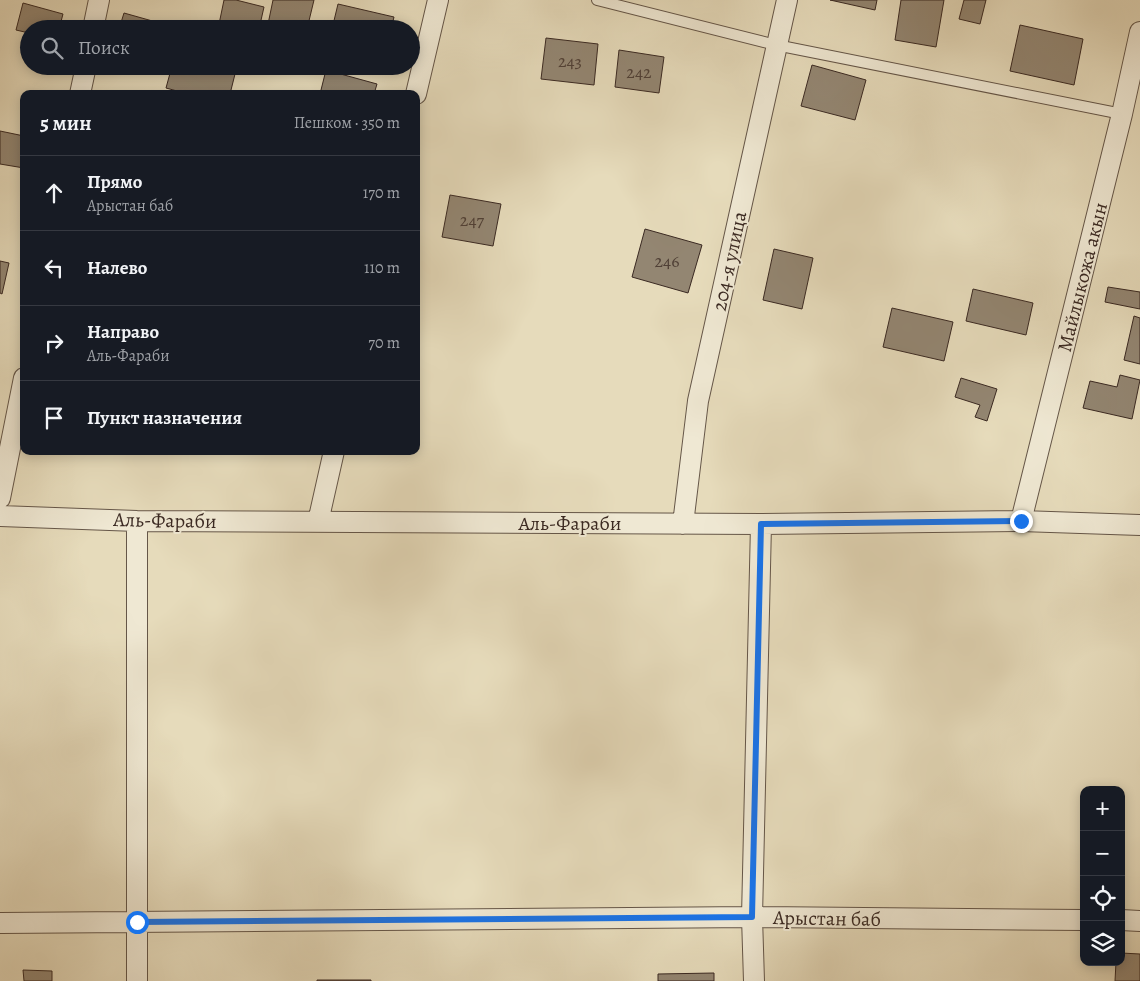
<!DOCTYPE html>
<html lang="ru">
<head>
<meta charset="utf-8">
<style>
  :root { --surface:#171b24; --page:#20242c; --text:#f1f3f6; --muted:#9ea1a6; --line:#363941 }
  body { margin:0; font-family:Alegreya,serif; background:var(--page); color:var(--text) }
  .controls { position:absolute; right:15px; bottom:15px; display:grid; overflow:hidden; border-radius:10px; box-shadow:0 2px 12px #0003 }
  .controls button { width:45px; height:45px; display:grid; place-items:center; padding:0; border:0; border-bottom:1px solid var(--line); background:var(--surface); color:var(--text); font:25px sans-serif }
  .stop { position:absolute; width:15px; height:15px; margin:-11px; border:4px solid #1a73e8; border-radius:50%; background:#fff }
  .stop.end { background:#1a73e8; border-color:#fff; box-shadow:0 1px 5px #0008 }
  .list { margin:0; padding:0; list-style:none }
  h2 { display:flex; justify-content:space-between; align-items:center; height:65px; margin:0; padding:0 20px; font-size:21px }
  h2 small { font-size:16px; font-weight:400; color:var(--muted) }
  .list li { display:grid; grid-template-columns:32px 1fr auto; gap:15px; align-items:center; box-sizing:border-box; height:75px; padding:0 20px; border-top:1px solid var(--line) }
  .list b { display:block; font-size:19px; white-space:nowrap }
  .list p { margin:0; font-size:16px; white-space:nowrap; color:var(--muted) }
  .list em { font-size:16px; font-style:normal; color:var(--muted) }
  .icon { flex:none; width:28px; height:28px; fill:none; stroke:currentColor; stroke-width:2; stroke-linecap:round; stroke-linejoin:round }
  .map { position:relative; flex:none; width:1140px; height:981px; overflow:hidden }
  .search { position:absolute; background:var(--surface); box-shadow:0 2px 12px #0003; left:20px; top:20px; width:400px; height:55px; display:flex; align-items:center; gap:12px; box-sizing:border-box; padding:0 18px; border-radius:28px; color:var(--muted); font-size:19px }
  .panel { position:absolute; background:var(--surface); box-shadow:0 2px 12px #0003; left:20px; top:90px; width:400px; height:365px; border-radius:10px }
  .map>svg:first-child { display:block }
</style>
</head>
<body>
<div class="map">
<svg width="1140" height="981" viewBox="0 0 1140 981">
  <rect width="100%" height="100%" fill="#e6dbbb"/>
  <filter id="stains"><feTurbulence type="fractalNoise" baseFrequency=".004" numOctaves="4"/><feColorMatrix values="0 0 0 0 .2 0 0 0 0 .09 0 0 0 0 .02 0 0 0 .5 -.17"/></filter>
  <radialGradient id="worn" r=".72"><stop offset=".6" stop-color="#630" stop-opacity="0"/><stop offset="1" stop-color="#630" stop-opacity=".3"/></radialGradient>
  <!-- building -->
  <path fill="#938672" stroke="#3a2922" d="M224,0H236L264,7L259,29H218Z
    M273,0H314L307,29H267Z
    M830,0H877L875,10Z
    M901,0H944L936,47L895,40Z
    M964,0H986L980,24L959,19Z
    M23,3L63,14L59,29H29V33L16,30Z
    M338,4L394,17L391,29H332Z
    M124,13L156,22L154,29H119Z
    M1020,25L1083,39L1074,85L1010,71Z
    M546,38L598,44L594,85L541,79Z
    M619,50L664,57L659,93L615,87Z
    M812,65L866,80L855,120L801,106Z
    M172,66H237L230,94H188L166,88Z
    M326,70L377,84L374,94H320Z
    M0,131L24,136V168L0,164Z
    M450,195L501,204L493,246L442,237Z
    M645,229L702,245L688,293L632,277Z
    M774,249L813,258L802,309L763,300Z
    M0,261L9,263L2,294L0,293Z
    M1108,287L1140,292V309L1105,302Z
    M973,289L1033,303L1026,335L966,321Z
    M892,308L953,322L944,361L883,347Z
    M1134,316L1140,318V364L1124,360Z
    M1120,375L1140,380L1132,419L1083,408L1090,381L1117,387Z
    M961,378L997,389L987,421L975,417L980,405L955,397Z
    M1121,953L1140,954V981H1115L1116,962H1121Z
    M23,970L52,971V981H24Z
    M714,973V981H658V974Z
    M317,980H371V981H317Z"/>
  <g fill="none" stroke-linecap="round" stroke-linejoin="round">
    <!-- service casing -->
    <g stroke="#655648" stroke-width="12">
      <path id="service" d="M597,0L776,45L1122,114"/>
    </g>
    <!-- minor casing -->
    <g stroke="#655648" stroke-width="22">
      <path id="minor" d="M93,29L99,0
        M80,94L86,66
        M416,94L438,0
        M0,498L24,378
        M0,516L137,521L761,524L1021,521L1140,525
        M137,521V981
        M1021,521L1122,114L1140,32
        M318,522L334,451
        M683,524L698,401L787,0
        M1121,920L1140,921
        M0,923L752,917L1084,920
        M754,981L752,917L761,524"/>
    </g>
    <!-- service -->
    <use href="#service" stroke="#efe8d3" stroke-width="10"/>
    <!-- minor -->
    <use href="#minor" stroke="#efe8d3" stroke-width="20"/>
  </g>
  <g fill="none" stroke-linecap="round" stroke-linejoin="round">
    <!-- route -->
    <path stroke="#1a73e8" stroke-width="6" d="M137,922L752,917L761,524L1021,521"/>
  </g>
  <g text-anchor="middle" stroke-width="4" stroke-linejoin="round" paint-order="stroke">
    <!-- number labels -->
    <g font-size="18" fill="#504036">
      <text x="570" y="67">243</text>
      <text x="639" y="78">242</text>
      <text x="472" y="226">247</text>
      <text x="667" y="267">246</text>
    </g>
    <!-- street labels -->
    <g font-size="20" fill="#3a2922" stroke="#efe8d3">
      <text transform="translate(729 261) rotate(-78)" y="7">204-я улица</text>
      <text transform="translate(1082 277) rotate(-76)" y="7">Майлыкожа акын</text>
      <text transform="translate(165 520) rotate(1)" y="7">Аль-Фараби</text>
      <text x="570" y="530">Аль-Фараби</text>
      <text transform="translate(827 918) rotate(1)" y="7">Арыстан баб</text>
    </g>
  </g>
  <rect width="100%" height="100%" filter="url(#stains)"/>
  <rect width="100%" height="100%" fill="url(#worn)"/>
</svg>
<div class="controls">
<button>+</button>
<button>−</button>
<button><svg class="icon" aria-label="locate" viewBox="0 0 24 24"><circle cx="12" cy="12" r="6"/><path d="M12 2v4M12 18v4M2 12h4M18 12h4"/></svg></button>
<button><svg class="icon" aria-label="layers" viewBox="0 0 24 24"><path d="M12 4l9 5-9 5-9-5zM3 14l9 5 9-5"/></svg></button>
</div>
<div class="stop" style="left:137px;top:922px"></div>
<div class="stop end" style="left:1021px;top:521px"></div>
<div class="search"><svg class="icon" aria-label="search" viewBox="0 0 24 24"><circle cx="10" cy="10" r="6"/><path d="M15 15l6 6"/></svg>Поиск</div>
<section class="panel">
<h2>5 мин<small>Пешком · 350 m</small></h2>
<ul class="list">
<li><svg class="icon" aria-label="ahead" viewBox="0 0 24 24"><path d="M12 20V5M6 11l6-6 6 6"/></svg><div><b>Прямо</b><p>Арыстан баб</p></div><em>170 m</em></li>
<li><svg class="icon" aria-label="left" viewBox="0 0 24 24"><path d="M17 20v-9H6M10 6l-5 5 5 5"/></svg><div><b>Налево</b></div><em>110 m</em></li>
<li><svg class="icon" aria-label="right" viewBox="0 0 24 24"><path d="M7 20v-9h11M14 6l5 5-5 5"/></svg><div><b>Направо</b><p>Аль-Фараби</p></div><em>70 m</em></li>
<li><svg class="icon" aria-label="arrive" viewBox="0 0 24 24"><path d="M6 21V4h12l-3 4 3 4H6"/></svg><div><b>Пункт назначения</b></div></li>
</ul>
</section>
</div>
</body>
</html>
